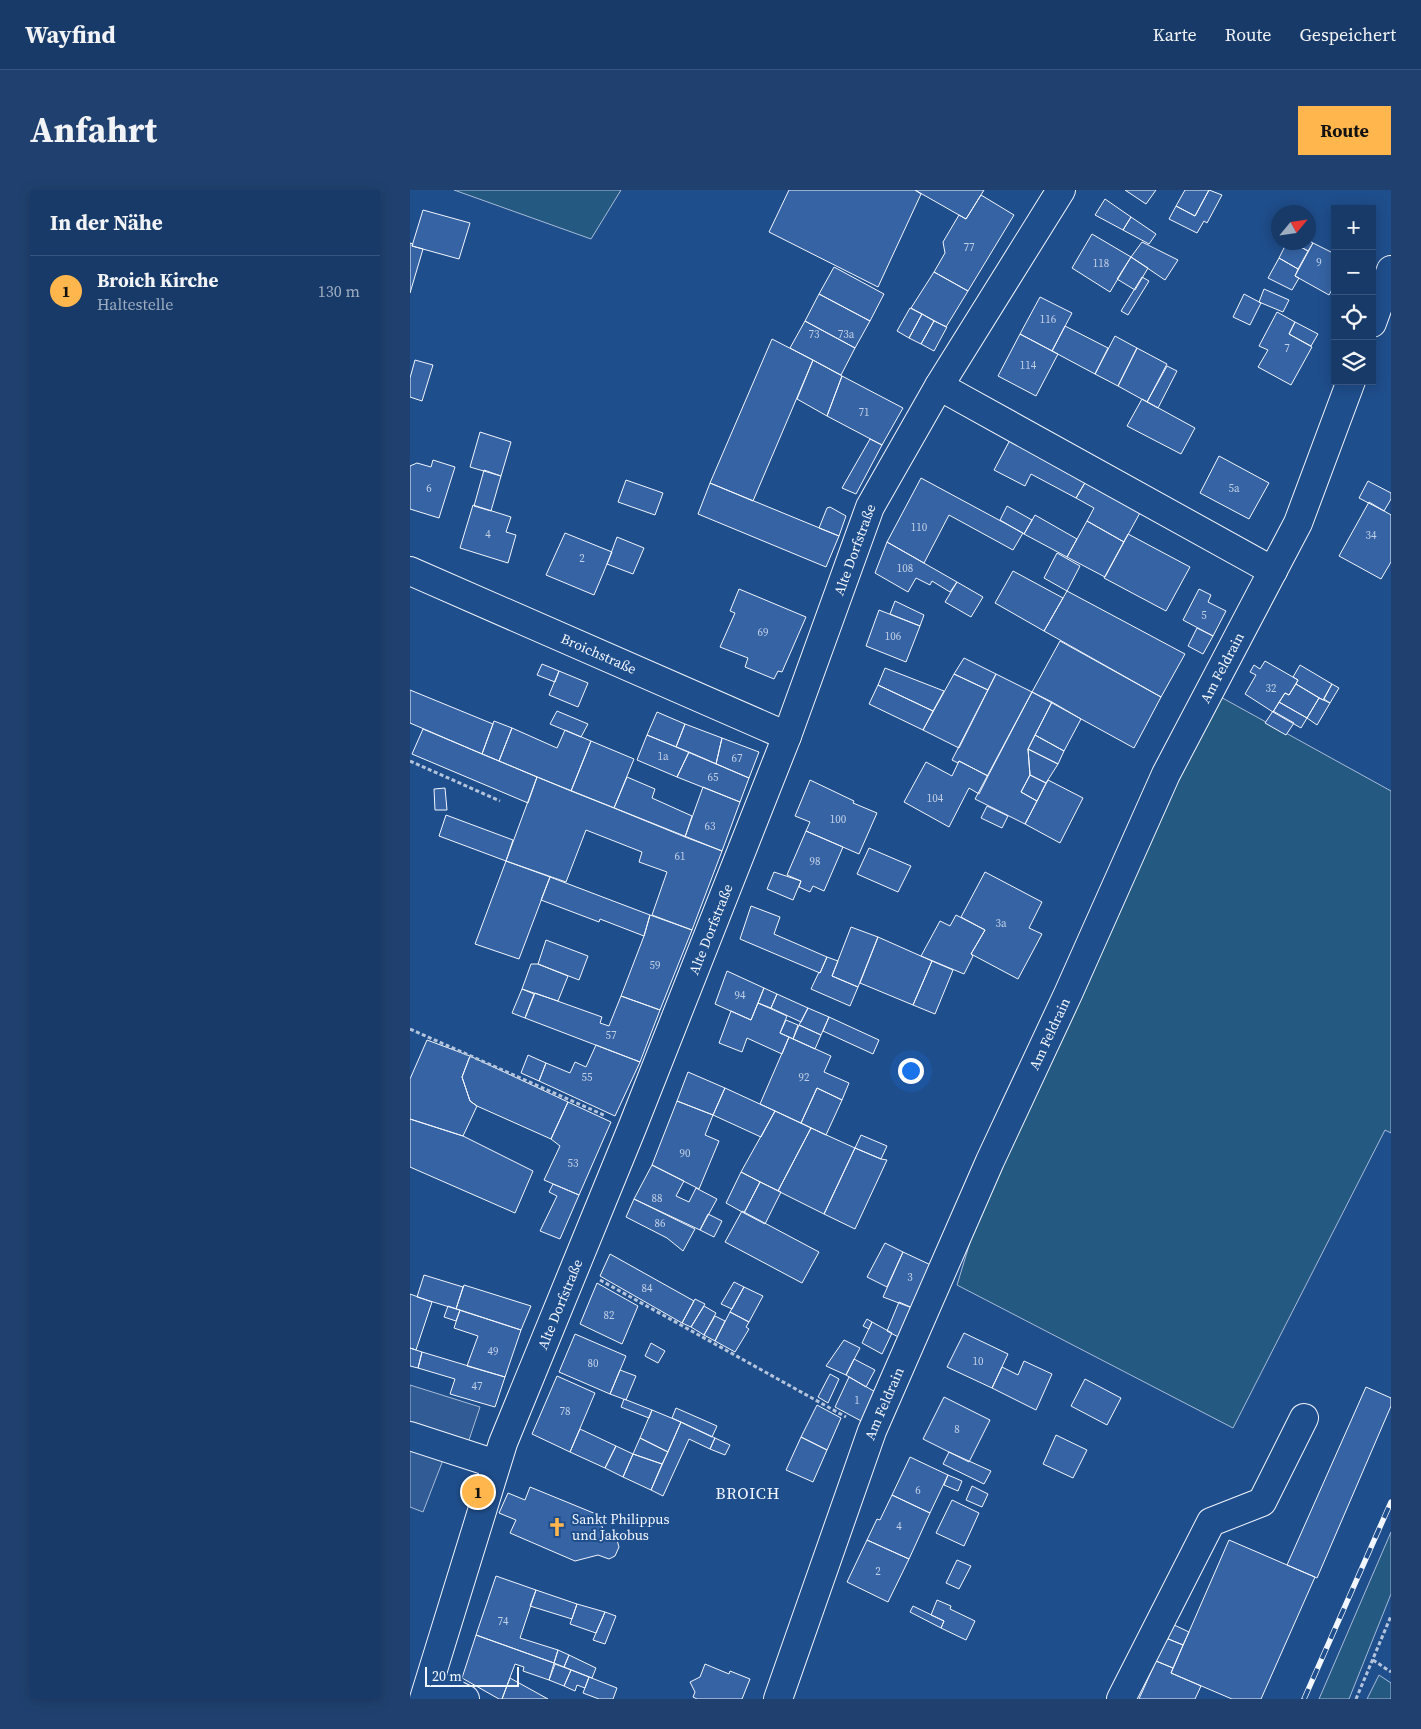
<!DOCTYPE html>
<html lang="de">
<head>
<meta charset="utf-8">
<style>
  :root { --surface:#173a69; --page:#20416f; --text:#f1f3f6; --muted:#9eadc0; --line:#36547d; --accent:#ffb74d }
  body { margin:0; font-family:"Source Serif 4",serif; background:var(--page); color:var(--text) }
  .controls { position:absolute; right:15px; top:15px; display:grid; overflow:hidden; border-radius:0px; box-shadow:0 2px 12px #0003 }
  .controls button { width:45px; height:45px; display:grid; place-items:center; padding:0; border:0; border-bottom:1px solid var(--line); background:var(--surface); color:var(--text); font:25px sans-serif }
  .compass { position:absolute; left:861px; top:15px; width:45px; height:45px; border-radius:50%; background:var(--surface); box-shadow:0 2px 12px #0003; rotate:61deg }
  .scale { position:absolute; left:15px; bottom:12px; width:94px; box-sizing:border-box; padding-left:5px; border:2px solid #f2f6ff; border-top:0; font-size:14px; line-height:18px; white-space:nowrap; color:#f2f6ff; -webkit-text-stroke:4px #1f4e8c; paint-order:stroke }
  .you { position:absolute; left:500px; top:880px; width:18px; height:18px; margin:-12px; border:4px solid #fff; border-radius:50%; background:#1a73e8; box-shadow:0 0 0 8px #1a73e833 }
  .badge { display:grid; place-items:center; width:32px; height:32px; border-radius:50%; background:var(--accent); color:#111; font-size:16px; font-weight:700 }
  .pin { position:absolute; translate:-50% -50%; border:2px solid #fff; box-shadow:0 1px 5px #0006 }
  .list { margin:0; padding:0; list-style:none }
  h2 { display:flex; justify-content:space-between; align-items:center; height:65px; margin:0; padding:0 20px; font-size:21px }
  h2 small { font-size:16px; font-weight:400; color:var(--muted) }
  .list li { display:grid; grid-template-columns:32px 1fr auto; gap:15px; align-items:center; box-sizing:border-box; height:70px; padding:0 20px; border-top:1px solid var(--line) }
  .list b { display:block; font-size:19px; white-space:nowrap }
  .list p { margin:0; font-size:16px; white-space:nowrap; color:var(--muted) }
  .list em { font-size:16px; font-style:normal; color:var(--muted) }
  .icon { flex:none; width:28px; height:28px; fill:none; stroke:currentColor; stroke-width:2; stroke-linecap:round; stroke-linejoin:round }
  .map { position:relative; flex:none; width:981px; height:1509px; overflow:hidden; border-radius:0px }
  header { display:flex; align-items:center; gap:30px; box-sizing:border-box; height:70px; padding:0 25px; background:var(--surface); border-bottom:1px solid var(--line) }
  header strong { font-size:24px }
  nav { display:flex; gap:28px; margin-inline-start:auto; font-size:18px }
  .intro { display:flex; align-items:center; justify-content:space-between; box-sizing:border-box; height:120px; padding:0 30px }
  h1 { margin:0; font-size:35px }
  .button { padding:12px 22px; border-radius:0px; background:var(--accent); color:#111; font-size:18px; font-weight:700 }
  main { display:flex; gap:30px; padding:0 30px }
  aside { flex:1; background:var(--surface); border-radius:0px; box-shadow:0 2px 12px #0003 }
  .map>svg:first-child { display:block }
</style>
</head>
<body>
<header>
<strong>Wayfind</strong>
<nav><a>Karte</a><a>Route</a><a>Gespeichert</a></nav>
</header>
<div class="intro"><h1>Anfahrt</h1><a class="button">Route</a></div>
<main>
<aside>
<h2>In der Nähe<small></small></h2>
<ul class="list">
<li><span class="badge">1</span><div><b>Broich Kirche</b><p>Haltestelle</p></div><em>130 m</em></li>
</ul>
</aside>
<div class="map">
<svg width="981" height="1509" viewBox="0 0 981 1509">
  <rect width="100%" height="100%" fill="#1f4e8c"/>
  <!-- green -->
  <path fill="#245a82" stroke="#a8bbd7" d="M44,0H211L181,49Z
    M807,505L981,601V943L975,940L823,1238L547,1095L565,1036Z
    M981,1342V1404L939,1509H909Z
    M969,1485L981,1493V1509H957Z"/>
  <!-- parking -->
  <path fill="#305b95" stroke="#a8bbd7" d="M0,1195L70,1217L58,1253L0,1235Z
    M0,1259L33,1270L13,1322L0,1317Z"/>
  <!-- building -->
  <path fill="#3563a3" stroke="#f2f6ff" d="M379,0H505L511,4L468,97L359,42Z
    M505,0H574L556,29Z
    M715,0H746L736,14Z
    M775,0H799L785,26L766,16Z
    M799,0L812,5L797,33L794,31L787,43L759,29L766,16L785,26Z
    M571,5L604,25L558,101L524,82L535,63L533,52L549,25L556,29Z
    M695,9L721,27L713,40L685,25Z
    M13,20L60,33L49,69L2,56Z
    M721,27L746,44L739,54L713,40Z
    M682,44L721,67L700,102L662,78Z
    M898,50L903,53L898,61L882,52H898Z
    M732,52L768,70L755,90L721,67Z
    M877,52H882L898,61L888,79L869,68Z
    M0,53L3,54L2,56L13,59L0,103Z
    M903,53L925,64V94L919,105L885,86Z
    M721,67L738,78L725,100L707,89Z
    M869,68L888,79L885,86L889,88L882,100L858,88Z
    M424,77L474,104L460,131L409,104Z
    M524,82L558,101L536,137L501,118Z
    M732,87L739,91L718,125L711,121Z
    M854,99L879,110L873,122L849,112Z
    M409,104L460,131L445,158L395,131Z
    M834,104L851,113L840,135L823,127Z
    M630,107L662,123L642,161L610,144Z
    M500,118L512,124L499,148L487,141Z
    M867,122L885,132L879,144L902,157L881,195L848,177L858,160L849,156Z
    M512,124L524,131L511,154L499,148Z
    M395,131L445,158L431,185L380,158Z
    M524,131L537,137L524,161L511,154Z
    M885,132L908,144L901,156L879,144Z
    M655,136L698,158L685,184L642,161Z
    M610,144L648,164L626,206L588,186Z
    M705,146L727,158L708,196L685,184Z
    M362,149L403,170L343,311L300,293Z
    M727,158L757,174L737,212L708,196Z
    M5,170L23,175L12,211L0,207V188Z
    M403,170L432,186L417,226L387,209Z
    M757,176L767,181L748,218L737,212Z
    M432,186L493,218L472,255L417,226Z
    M732,209L785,238L771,264L717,236Z
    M70,242L101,252L91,286L60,277Z
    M460,249L472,255L446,304L432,298Z
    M600,250L676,291L666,308L621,284L615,296L584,280Z
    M809,266L859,293L839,329L790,303Z
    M23,270L45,277L29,328L0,319V276L7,273L21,277Z
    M74,280L91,286L81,321L64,316Z
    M511,288L613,343L603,360L539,325L514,373L477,352Z
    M216,290L253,303L245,325L208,312Z
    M676,291L731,321L714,352L677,331L684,318L666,308Z
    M958,291L981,303V309L974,321L949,308Z
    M300,293L429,346L416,377L288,324Z
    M959,312L981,325V372L971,389L929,366Z
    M63,315L101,327L96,342L106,345L98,373L50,358Z
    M597,316L622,330L614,344L590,330Z
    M420,317L436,326L429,346L409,338L417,318Z
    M625,325L667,349L657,367L614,344Z
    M677,331L714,352L695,387L657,367Z
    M155,343L202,362L184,405L136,385Z
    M718,344L780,377L756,421L694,388Z
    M207,347L234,358L223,384L197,374Z
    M477,352L547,392L540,402L522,391L520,395L506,388L498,402L465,383Z
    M647,363L670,376L657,401L634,388Z
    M603,381L653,408L634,441L585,413Z
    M547,392L573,407L561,427L535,412Z
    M329,399L396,427L372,482L368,481L364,489L335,477L338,468L310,457L325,423L320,421Z
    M789,399L801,405L798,412L816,421L803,446L773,430Z
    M657,401L775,464L751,507L634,441Z
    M485,411L514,425L510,436L480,424Z
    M469,420L510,436L496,472L456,456Z
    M787,438L803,446L793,464L778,456Z
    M650,451L751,507L724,558L622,502Z
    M554,468L586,484L578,500L544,484Z
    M855,471L888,490L879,505L875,503L863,522L835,504L846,485L840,482L844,475L850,479Z
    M132,474L149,481L145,492L127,485Z
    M890,475L922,494L913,510L886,494L888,490L883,487Z
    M475,478L534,501L523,521L468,495Z
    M149,481L178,493L168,517L139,505Z
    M544,484L578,500L549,558L513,540Z
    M586,484L622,502L578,586L549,571L548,573L542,570Z
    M886,494L909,508L897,528L869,512L875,503L879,505Z
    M922,494L929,498L920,513L914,509Z
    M468,495L523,521L513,540L459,514Z
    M0,500L83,534L72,564L0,533Z
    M622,502L642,512L618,559L620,585L611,602L627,611L615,634L565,609Z
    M909,508L920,513L907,535L897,528Z
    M642,512L671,529L654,561L625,545Z
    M869,512L897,528L891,538L863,522Z
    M147,521L178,534L171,547L140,534Z
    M863,521L884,533L876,545L855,533Z
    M247,522L275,534L266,557L237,545Z
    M84,531L102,538L89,571L72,564Z
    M275,534L312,548L306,574L266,557Z
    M102,538L147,558L155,540L181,551L161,601L89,571Z
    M13,539L127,587L118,613L2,564Z
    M237,545L279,562L267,587L227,570Z
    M625,545L654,561L648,574L618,559Z
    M312,548L349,562L339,588L306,574Z
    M181,551L224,569L204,618L161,601Z
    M618,559L648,574L636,593L620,585Z
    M279,562L339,588L330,612L267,587Z
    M549,571L578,586L569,604L559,598L539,637L494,612L516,572L542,586Z
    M620,585L636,593L627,611L611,602Z
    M127,587L312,661L282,740L242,725L257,682L229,672L232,662L176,640L156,692L96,671Z
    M217,587L245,599L242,608L282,626L275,647L204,618Z
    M400,590L444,611L443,613L467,623L449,664L396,641L400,632L385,626Z
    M638,590L673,608L650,653L615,634Z
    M293,597L330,612L312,661L275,647Z
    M35,598L37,620H25L24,599Z
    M577,616L598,626L592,638L571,628Z
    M36,625L103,650L96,671L29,646Z
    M396,641L433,657L414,701L403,696L400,702L389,697L391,691L377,685Z
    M459,658L501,676L488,702L447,684Z
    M96,671L140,687L109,769L65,754Z
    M364,682L391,691L383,710L357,699Z
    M575,682L632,712L619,738L632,744L608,789L561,764L575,740L551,727Z
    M140,687L240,725L234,746L190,729L189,732L131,710Z
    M341,716L370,727L364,744L417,767L410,783L330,749Z
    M240,725L282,740L250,820L211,806L234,746Z
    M546,725L575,740L561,764L563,766L554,784L511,766L530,731L540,736Z
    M441,737L468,747L448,797L422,786Z
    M468,747L522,771L503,815L450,793Z
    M136,750L178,766L169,790L128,774Z
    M417,767L428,771L422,786L448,797L440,816L401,799L409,782L410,783Z
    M522,771L543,780L525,824L503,815Z
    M121,774H128L158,786L148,811L112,799Z
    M317,781L354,798L341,830L305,814Z
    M354,798L367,804L361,818L348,813Z
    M112,799L124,804L115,828L102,823Z
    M125,803L192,827L190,833L199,836L211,806L250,820L230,872L115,828Z
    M367,804L398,818L391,832L361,818Z
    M348,813L377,826L370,843L379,847L372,864L337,848L332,862L309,853L321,821L341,830Z
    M398,818L419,827L411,845L389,835Z
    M419,827L469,850L463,864L413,841Z
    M376,830L388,835L383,849L370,843Z
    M389,835L411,845L405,859L383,849Z
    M379,847L421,866L414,882L439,893L432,910L407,898L391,933L350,914Z
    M17,850L60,866L52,887L60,911L67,916L53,946L0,929V889Z
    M186,855L230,872L205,926L129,891L136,873L160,883L165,872L176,877Z
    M118,865L136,873L129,891L111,883Z
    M60,866L158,912L141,949L67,916L60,911L52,887Z
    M278,882L315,898L303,925L267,911Z
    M315,898L365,921L351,947L303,925Z
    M407,898L432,910L416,945L391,933Z
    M267,911L303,925L295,945L309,951L289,999L242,975Z
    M158,912L201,932L169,1005L134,990L150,956L141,949Z
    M365,921L401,938L368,1001L331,982Z
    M0,929L53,946L123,981L105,1023L0,977Z
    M401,938L445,958L414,1024L368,1001Z
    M451,945L477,956L471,969L445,958Z
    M445,958L471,969L477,970L445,1039L414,1024Z
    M242,975L274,991L266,1006L279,1012L286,998L307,1009L290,1040L224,1009Z
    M331,982L350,992L334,1023L316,1013Z
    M350,992L371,1002L355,1034L334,1023Z
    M143,994L169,1005L150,1049L130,1041L147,1006L139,1002Z
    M224,1009L285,1039L273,1061L257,1048L216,1027Z
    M332,1021L409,1062L392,1093L315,1052Z
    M298,1024L312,1031L304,1047L290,1040Z
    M475,1053L493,1062L477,1097L457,1087Z
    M493,1062L523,1076L505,1119L473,1107Z
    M200,1064L284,1111L272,1133L190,1086Z
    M14,1085L53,1097L46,1119L7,1107Z
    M324,1092L334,1097L322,1119L311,1114Z
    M187,1093L228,1116L212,1154L170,1134Z
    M54,1095L121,1116L111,1140L46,1119Z
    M334,1097L353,1106L339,1132L320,1122Z
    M0,1104L22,1112L6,1160L0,1158Z
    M285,1109L295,1114L281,1137L272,1133Z
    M489,1112L505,1119L494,1150L477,1141Z
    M38,1116L50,1120L46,1131L34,1127Z
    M294,1116L306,1123L294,1145L281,1137Z
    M50,1120L111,1140L95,1187L57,1176L68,1146L44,1138Z
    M320,1122L339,1132L336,1137L339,1139L325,1162L305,1151Z
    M305,1126L315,1131L305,1151L294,1145Z
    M457,1129L462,1132L459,1139L453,1136Z
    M462,1132L482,1143L472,1164L452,1153Z
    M554,1143L598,1164L582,1198L537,1177Z
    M165,1144L216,1166L200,1204L149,1182Z
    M434,1150L450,1158L436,1185L416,1176Z
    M241,1153L255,1161L248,1173L235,1166Z
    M0,1158L12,1162L8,1178L0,1176Z
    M12,1162L95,1187L85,1217L40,1204L45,1189L8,1178Z
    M444,1169L465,1180L456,1197L436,1185Z
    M614,1171L642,1184L626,1220L582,1198L592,1177L608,1185Z
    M210,1180L226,1186L216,1210L200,1204Z
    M420,1184L429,1189L418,1213L408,1207Z
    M147,1186L185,1203L160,1262L122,1244Z
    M439,1187L469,1204L455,1233L425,1217Z
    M675,1189L711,1208L697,1235L661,1216Z
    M956,1197L981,1208V1216L907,1388L877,1375Z
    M534,1207L580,1230L559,1272L513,1249Z
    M214,1209L242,1220L239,1228L211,1217Z
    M407,1215L431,1228L417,1260L391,1247Z
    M266,1218L307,1236L302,1247L262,1228Z
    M242,1220L271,1232L258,1262L230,1248Z
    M271,1232L305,1248L300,1259L279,1249L253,1306L241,1300Z
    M170,1239L206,1256L195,1278L160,1262Z
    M646,1245L677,1260L663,1288L633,1274Z
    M391,1247L417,1260L403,1292L376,1280Z
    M230,1248L258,1262L252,1274L223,1264Z
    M305,1248L320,1255L315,1265L300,1259Z
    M206,1256L223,1264L213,1287L195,1278Z
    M539,1262L581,1281L574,1294L533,1274Z
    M223,1264L252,1274L241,1300L213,1287Z
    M500,1267L538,1285L520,1323L482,1305Z
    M538,1285L552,1291L548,1301L534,1295Z
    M562,1296L578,1304L572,1317L556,1310Z
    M120,1297L186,1324L196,1345L207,1350L209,1357L205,1366L199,1369L188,1365L165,1371L100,1343L106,1330L89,1323L98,1303L115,1310Z
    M482,1305L520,1323L499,1369L457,1350L467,1329L470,1330Z
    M542,1310L569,1323L554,1356L526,1343Z
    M457,1350L499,1369L478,1412L437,1392Z
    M819,1350L905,1387L851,1509H822L761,1483Z
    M547,1370L561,1376L549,1399L536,1393Z
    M86,1386L126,1400L110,1448L148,1460L144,1473L66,1445Z
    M126,1400L167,1414L162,1429L120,1416Z
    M527,1410L541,1416L540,1419L565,1431L556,1450L531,1438L534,1431L521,1425Z
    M167,1414L195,1422L186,1443L160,1434Z
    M503,1416L534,1431L531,1438L500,1422Z
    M195,1422L206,1426L195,1454L183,1450Z
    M762,1434L779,1442L773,1455L756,1448Z
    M66,1445L144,1473L139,1490L113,1481L114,1477L105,1474L92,1509H89L52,1488Z
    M756,1448L773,1455L763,1478L746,1471Z
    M148,1460L159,1465L154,1477L144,1473Z
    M159,1465L186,1478L182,1488L154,1477Z
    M746,1471L763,1478L761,1483L791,1496L785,1509H729Z
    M145,1474L161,1480L154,1496L139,1490Z
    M295,1474L319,1484L320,1481L340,1489L332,1509H287L283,1507L285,1502L280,1492L290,1487Z
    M161,1480L179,1487L175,1498L167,1495L165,1501L154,1496Z
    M179,1487L207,1498L203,1509H189L173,1503Z
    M100,1488L138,1509H92Z"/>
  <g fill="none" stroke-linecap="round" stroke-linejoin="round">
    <!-- minor casing -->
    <g stroke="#f2f6ff" stroke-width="30">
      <g id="minor">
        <path d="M962,133L981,80"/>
        <path d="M529,196L863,381"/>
        <path id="s1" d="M0,381L377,546"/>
        <path d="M0,1246L86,1274"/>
        <path d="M20,1492L55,1509"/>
        <path id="s2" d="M14,1509L93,1253L222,938L377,546L460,317L529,196L651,0"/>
        <path id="s3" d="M368,1509L462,1241L580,971L658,804L756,584L888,333L941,191"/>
        <path d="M711,1509L801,1332L852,1312L894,1228"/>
      </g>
    </g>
    <!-- path -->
    <path stroke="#b3c4dc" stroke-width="3" stroke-dasharray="4 2.5" stroke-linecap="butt" d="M0,571L90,611
      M0,839L196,926
      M190,1090L436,1227
      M963,1470L981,1482
      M946,1509L981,1426"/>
    <!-- minor -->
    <use href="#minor" stroke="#1f4e8c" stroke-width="28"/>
    <!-- rail casing -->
    <g stroke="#f2f6ff" stroke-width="5.5">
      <path id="rail" d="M894,1509L981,1312"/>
    </g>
    <!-- rail -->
    <use href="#rail" stroke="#1f4e8c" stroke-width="4" stroke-dasharray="11" stroke-linecap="butt"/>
  </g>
  <!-- icons -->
  <defs>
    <g id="church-bare" transform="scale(1.5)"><path d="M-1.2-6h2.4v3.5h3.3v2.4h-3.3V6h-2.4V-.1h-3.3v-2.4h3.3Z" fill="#ffb74d" stroke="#1f4e8c" stroke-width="2.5" paint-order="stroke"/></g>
  </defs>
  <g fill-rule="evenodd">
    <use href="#church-bare" x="147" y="1337"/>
  </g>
  <g text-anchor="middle" stroke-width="4" stroke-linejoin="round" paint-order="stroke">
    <!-- number labels -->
    <g font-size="11" fill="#c3d1e8">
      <text x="559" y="61">77</text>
      <text x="909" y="76">9</text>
      <text x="691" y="77">118</text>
      <text x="638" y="133">116</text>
      <text x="404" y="148">73</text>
      <text x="436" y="148">73a</text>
      <text x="877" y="162">7</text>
      <text x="618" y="179">114</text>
      <text x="454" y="226">71</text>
      <text x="19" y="302">6</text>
      <text x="824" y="302">5a</text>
      <text x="509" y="341">110</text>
      <text x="78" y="348">4</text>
      <text x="961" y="349">34</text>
      <text x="172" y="372">2</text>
      <text x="495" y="382">108</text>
      <text x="794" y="429">5</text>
      <text x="353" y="446">69</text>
      <text x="483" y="450">106</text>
      <text x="861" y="502">32</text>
      <text x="253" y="570">1a</text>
      <text x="327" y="572">67</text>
      <text x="303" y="591">65</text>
      <text x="525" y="612">104</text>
      <text x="428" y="633">100</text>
      <text x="300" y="640">63</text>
      <text x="270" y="670">61</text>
      <text x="405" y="675">98</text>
      <text x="591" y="737">3a</text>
      <text x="245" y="779">59</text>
      <text x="330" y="809">94</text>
      <text x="201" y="849">57</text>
      <text x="177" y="891">55</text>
      <text x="394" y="891">92</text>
      <text x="275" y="967">90</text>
      <text x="163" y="977">53</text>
      <text x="247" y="1012">88</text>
      <text x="250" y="1037">86</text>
      <text x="500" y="1091">3</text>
      <text x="237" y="1102">84</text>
      <text x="199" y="1129">82</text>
      <text x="83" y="1165">49</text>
      <text x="568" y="1175">10</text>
      <text x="183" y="1177">80</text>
      <text x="67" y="1200">47</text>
      <text x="447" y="1214">1</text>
      <text x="155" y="1225">78</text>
      <text x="547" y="1243">8</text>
      <text x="508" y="1304">6</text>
      <text x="489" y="1340">4</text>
      <text x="468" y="1385">2</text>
      <text x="93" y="1435">74</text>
    </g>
    <!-- street labels -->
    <g font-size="14" fill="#f2f6ff" stroke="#1f4e8c">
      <text dy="5" stroke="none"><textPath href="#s2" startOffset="1228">Alte Dorfstraße</textPath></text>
      <text dy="5" stroke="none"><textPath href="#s1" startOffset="206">Broichstraße</textPath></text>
      <text dy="5" stroke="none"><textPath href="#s3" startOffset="1124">Am Feldrain</textPath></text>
      <text dy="5" stroke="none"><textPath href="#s2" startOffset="822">Alte Dorfstraße</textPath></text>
      <text dy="5" stroke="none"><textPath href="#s3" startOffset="719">Am Feldrain</textPath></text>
      <text dy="5" stroke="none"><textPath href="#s2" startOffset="418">Alte Dorfstraße</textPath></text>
      <text dy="5" stroke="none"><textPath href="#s3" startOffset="314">Am Feldrain</textPath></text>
    </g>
    <!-- poi labels -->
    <g font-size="14" fill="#f2f6ff" stroke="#1f4e8c" text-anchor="start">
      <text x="162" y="1334">Sankt Philippus<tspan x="162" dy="16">und Jakobus</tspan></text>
    </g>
    <!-- quarter labels -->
    <g font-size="16" letter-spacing="1" fill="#f2f6ff" stroke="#1f4e8c">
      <text x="338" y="1309">BROICH</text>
    </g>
  </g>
</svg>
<div class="controls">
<button>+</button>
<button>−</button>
<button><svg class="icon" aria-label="locate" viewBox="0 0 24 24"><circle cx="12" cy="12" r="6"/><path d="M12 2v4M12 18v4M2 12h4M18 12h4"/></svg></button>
<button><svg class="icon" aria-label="layers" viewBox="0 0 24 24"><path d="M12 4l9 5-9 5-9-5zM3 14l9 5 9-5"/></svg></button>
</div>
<svg class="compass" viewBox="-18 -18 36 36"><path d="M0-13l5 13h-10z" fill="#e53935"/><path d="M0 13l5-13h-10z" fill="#9eadc0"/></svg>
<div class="scale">20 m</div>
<div class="you"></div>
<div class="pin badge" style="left:68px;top:1302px">1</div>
</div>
</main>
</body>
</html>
